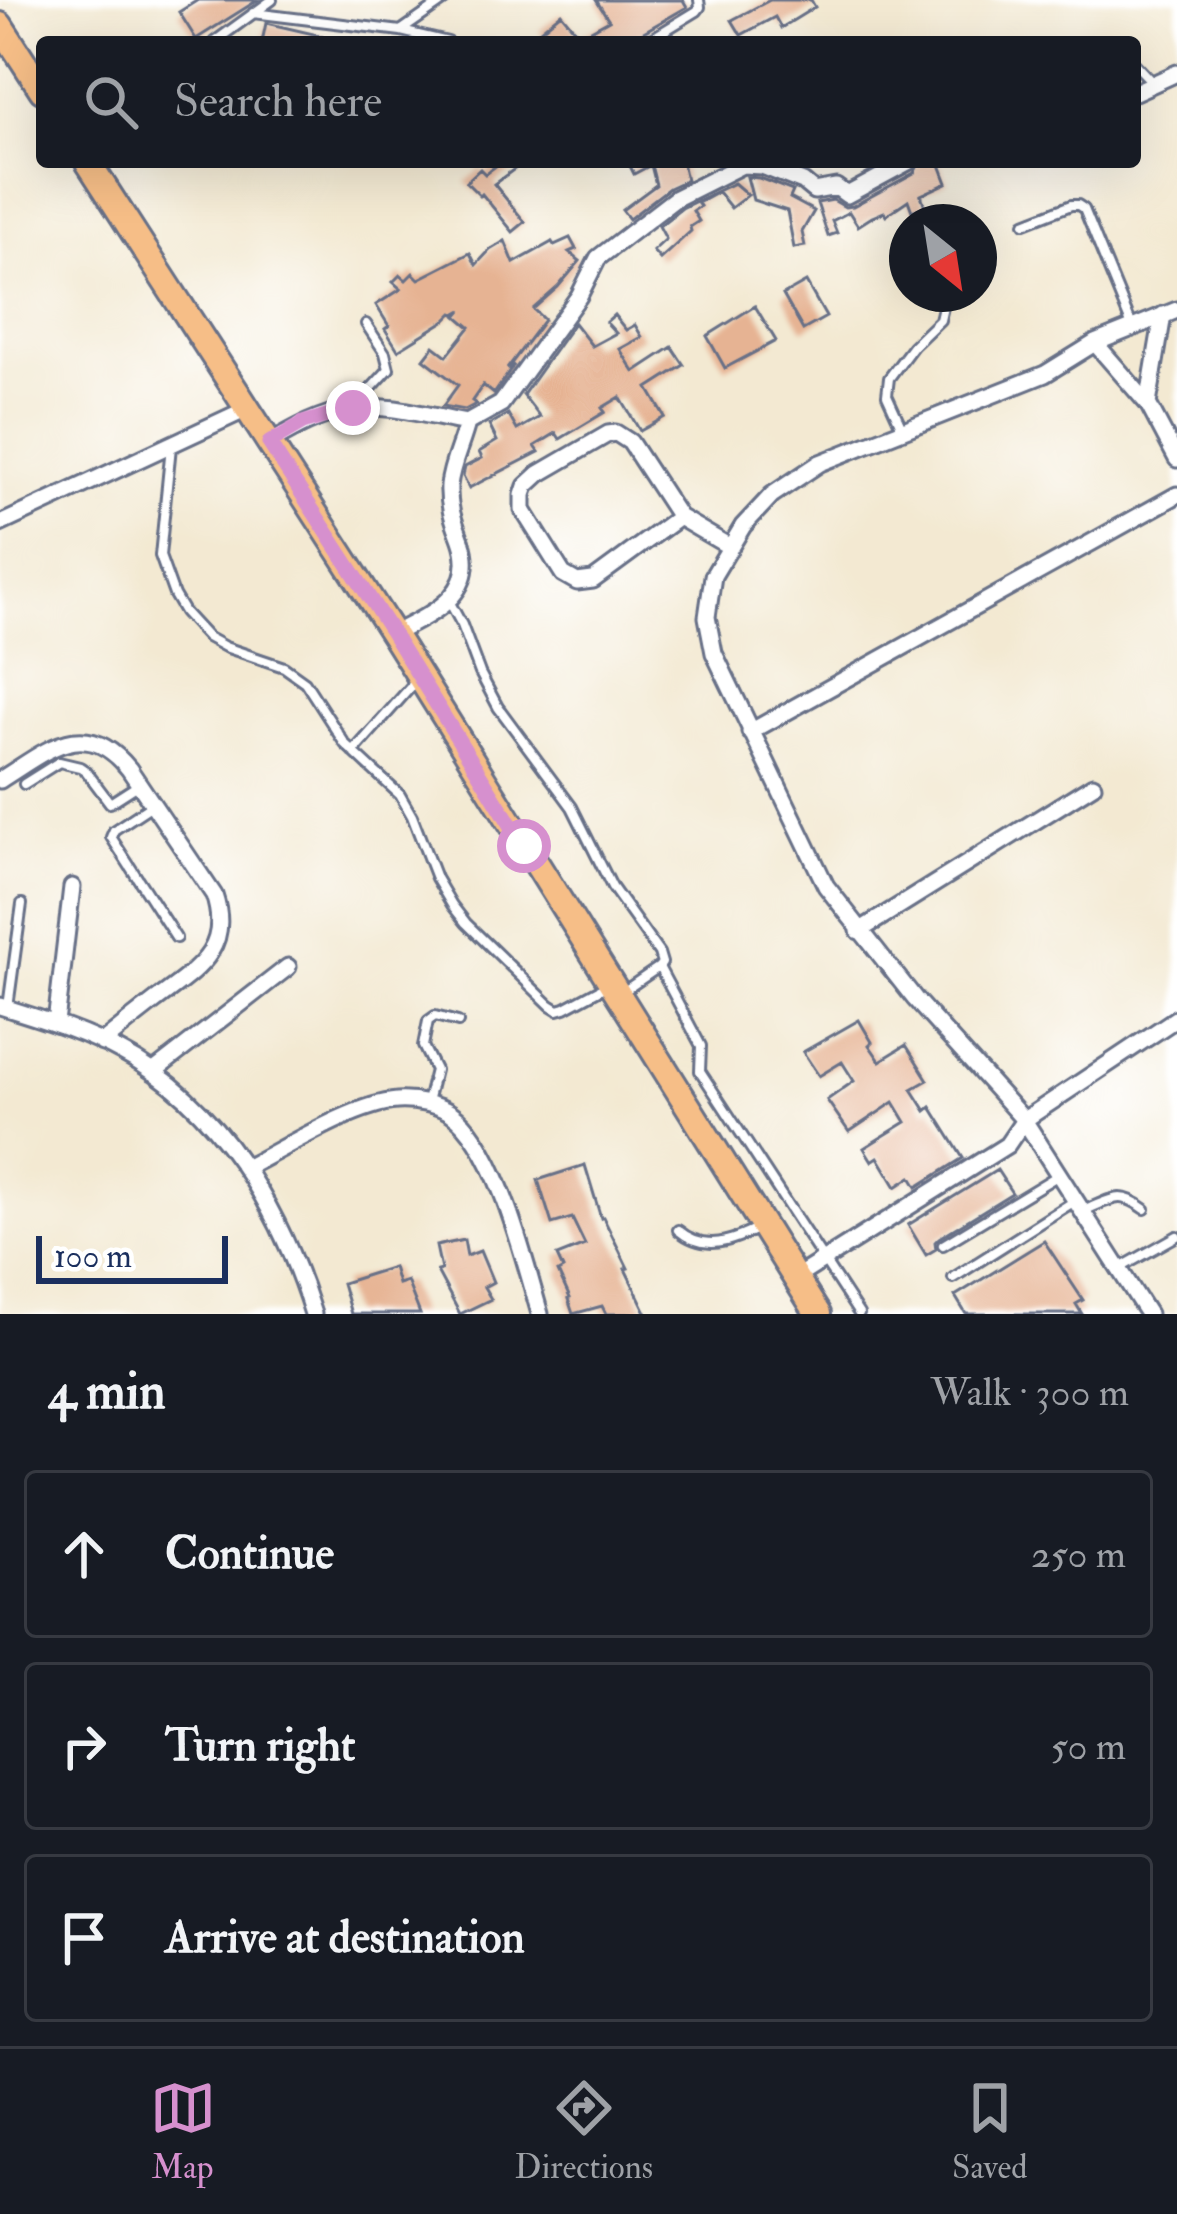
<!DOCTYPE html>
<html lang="en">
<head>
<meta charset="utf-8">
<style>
  :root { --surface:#171b24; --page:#20242c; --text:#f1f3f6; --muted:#9ea1a6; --line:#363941; --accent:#d690ce }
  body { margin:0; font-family:"IM FELL Double Pica",serif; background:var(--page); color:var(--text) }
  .compass { position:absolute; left:889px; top:204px; width:108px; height:108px; border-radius:50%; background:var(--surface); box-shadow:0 12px 48px #0002; rotate:150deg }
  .scale { position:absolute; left:36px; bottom:30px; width:192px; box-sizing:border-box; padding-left:12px; border:6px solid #1b2f5e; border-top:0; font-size:33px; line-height:42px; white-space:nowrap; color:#1b2f5e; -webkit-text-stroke:9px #fff; paint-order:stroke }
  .stop { position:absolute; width:36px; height:36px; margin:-27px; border:9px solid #d690ce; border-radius:50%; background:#fff }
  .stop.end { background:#d690ce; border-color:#fff; box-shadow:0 3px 12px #0008 }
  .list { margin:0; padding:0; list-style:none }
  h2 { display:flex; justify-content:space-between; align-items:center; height:156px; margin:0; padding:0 48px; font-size:51px }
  h2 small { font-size:39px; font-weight:400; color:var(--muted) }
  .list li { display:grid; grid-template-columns:78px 1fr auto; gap:36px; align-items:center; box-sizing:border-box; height:168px; margin:0 24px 24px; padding:0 24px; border:3px solid var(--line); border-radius:12px }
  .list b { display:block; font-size:45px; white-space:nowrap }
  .list em { font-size:39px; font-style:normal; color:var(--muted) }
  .icon { flex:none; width:66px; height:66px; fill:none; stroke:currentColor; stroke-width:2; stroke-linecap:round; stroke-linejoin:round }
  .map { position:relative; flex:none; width:1177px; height:1314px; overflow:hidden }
  .search { position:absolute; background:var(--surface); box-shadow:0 12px 48px #0002; left:36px; right:36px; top:36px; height:132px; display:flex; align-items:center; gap:30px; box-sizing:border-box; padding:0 42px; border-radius:12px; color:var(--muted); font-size:45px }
  .sheet { height:732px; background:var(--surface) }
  nav { display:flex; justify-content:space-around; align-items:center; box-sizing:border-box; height:168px; border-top:3px solid var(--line); background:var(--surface); font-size:33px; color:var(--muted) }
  nav a { display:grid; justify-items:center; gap:6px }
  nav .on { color:var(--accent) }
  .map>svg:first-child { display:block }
</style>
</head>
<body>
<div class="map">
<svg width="1177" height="1314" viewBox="0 0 1177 1314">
  <rect width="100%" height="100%" fill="#fff"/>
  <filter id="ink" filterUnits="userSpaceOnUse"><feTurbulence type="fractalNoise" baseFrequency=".00833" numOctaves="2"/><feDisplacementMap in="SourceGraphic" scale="24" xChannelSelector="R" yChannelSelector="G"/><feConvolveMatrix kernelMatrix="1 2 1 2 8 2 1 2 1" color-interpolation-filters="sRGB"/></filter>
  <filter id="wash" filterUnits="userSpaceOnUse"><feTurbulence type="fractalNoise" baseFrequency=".004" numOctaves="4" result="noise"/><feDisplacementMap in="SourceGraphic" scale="48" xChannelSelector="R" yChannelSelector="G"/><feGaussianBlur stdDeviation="2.7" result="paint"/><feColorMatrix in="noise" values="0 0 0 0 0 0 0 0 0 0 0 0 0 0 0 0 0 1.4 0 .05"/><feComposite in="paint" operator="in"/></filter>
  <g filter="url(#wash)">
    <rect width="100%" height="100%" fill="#f3e9d2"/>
    <g id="blocks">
      <!-- building -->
      <path fill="#e6b393" d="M198,0H258L196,39L179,12Z
        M596,0H683L687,7L626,42H548L539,31L561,13L580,36L609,20Z
        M770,0H811L815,7L781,28L775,17L741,35L732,20Z
        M266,23L331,38L330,42H262Z
        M501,162H524L494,184L525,222L513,232L482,194L480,196L466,182L480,169L485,174Z
        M628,162H682L686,180L669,188L629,219L622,210L656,185L651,165L634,174Z
        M920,162H939L947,183L921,195L925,206L912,211L908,200L886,215L884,212L872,217L858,226L849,212L832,221L837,233L828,236L817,203L833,200L845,207L853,206L914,173Z
        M747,177L759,178L793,191L790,198L814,211L802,232L805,246L794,248L787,211L753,200Z
        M734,183L748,195L731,208L718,192L698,203L700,206L693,211L699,221L690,227L691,231L660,259L653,251L666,239L659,226L682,208Z
        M570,238L576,249L569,252L580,261L558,287L533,309L544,320L507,369L514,365L494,394L483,385L472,401L476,404L465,410L443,406L458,385L424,359L434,346L447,356L470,327L457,316L462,310L455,314L453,313L446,320L398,350L385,329L389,326L376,305L401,289L393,282L400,275L406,280L413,273L419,279L470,253L476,265L490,250L505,241L514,263L552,242L554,245Z
        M806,282L826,317L803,330L783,295Z
        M755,306L776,341L725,368L707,336Z
        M614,315L626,330L635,325L642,337L620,349L634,372L672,347L684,365L648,388L665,417L640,431L620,397L602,408L605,412L560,439L556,433L535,446L539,452L469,488L463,476L465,467L482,458L479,452L497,441L489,425L508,414L517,430L540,417L523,395L574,323L592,346L616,333L606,322Z
        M859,1020L872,1042L869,1045L880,1061L906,1045L928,1080L912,1089L926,1111L931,1107L963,1158L917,1187L911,1177L896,1187L878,1157L872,1161L864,1148L906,1122L894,1102L849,1132L827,1100L854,1081L842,1062L819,1076L803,1052Z
        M585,1165L601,1218L603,1217L628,1268L625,1269L647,1314H606L602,1306L573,1314L568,1299L570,1298L558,1272L563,1269L557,1256L585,1245L572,1218L552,1224L538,1180Z
        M997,1170L1012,1193L939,1238L935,1242L936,1249L926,1255L908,1225Z
        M464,1240L467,1256L480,1251L493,1282L484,1287L491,1299L460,1314L437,1271L441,1270L436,1246Z
        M1044,1241L1083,1300L1076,1304L1082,1314H966L955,1296Z
        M393,1267L398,1284L407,1281L420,1314H351L342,1283Z"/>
    </g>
  </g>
  <g filter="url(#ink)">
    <use href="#blocks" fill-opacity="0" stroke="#677087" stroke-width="3"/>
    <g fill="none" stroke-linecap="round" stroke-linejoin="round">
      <!-- lane casing -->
      <g stroke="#677087" stroke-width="14">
        <path id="lane" d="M253,13L401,31L448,42
          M402,30L445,0
          M214,42L272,0
          M646,42L697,11L700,7L699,0
          M1135,64L1152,82
          M1025,223L1071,205H1078L1084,209L1132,326
          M354,407L389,369L385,353L366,324
          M902,428L887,395L889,378L913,346L940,320L946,294
          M171,446L160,556L174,595L184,612L207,637L225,647L284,667L305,682L345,744L400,795L412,816L436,878L452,905L466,923L550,1005L558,1010L565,1008L606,986
          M449,601L462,625L480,673L498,707L572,807L612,887L659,953L662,963L659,967L624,991
          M353,752L416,681
          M24,784L59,762L80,767L86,771L110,803L138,785
          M152,805L114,830L111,837L176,938
          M659,967L701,1046L700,1071L859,1314
          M8,1007L22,904
          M427,1102L435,1070L423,1046L428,1021L435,1016L458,1022
          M1083,1211C1111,1200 1119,1189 1145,1209
          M678,1230C705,1253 733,1241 761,1227
          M943,1245L1057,1176
          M1120,1268L1177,1236
          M953,1278L1073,1202"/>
      </g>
      <!-- street casing -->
      <g stroke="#677087" stroke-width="21">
        <path id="street" d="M1135,92L1177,73
          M1095,343L1148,404L1177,459
          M1148,404L1163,315
          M269,443C295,428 320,414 350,409C386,402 431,417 467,423
          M679,517L593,580L577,582L563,574L523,510V495L526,486L539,474L608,434L616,433L630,442L679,517L730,547
          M0,524L247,409
          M393,634C431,614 480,594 461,540C454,521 448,507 449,486C451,464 462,444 467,423L501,404L579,296L598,258L676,198L742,165L762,166L803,182L814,191L836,187L847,195L908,162
          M750,732L1177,495
          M0,780C47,751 85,714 129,769L214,895C233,951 194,971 155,1001C137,1015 119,1029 102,1043
          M859,931L1093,785
          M0,1006C41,1019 83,1031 121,1052C220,1104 281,1211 313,1314
          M56,1023L72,887
          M153,1072L288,967
          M245,1168C285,1148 354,1104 397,1101C414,1100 437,1104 451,1113C496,1143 525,1262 540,1314
          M795,1278L1007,1145L1024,1120L1177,1018
          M1148,1314L1024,1120L915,999L826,886L714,653L707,617L713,576L743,526L772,495L820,463L1045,374L1095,343L1177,310"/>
      </g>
      <!-- primary casing -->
      <g stroke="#677087" stroke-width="30">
        <path id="primary" d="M0,25L42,90
          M88,162L393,634L818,1314"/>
      </g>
      <!-- lane -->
      <use href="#lane" stroke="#fff" stroke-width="8"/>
      <!-- street -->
      <use href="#street" stroke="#fff" stroke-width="15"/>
      <!-- primary -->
      <use href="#primary" stroke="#f6be87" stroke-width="24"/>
    </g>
  </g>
  <g fill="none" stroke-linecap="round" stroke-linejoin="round" filter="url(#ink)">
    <!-- route -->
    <path stroke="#d690ce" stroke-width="15" d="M353,408L303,423L269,443L393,634L524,846"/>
  </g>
</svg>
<svg class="compass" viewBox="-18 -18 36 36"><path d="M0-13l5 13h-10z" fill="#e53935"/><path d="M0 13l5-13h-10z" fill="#9ea1a6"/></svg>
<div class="scale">100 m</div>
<div class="stop" style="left:524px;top:846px"></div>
<div class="stop end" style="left:353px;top:408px"></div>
<div class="search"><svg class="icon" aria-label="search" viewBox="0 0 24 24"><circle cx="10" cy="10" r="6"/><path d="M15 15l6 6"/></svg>Search here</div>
</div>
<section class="sheet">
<h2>4 min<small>Walk · 300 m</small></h2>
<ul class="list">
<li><svg class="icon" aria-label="ahead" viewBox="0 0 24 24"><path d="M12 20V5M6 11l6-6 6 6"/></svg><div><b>Continue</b></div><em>250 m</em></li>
<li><svg class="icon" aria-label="right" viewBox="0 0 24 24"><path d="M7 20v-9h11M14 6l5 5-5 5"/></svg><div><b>Turn right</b></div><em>50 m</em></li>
<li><svg class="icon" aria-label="arrive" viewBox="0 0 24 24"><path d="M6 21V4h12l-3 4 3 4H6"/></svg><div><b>Arrive at destination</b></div></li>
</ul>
</section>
<nav>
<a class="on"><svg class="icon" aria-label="map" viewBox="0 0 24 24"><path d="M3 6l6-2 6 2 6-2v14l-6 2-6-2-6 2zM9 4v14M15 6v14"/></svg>Map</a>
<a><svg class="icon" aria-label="directions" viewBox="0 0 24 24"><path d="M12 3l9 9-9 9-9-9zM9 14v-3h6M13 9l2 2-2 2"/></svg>Directions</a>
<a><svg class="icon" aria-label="saved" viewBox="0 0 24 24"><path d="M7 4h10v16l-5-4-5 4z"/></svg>Saved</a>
</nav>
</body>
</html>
